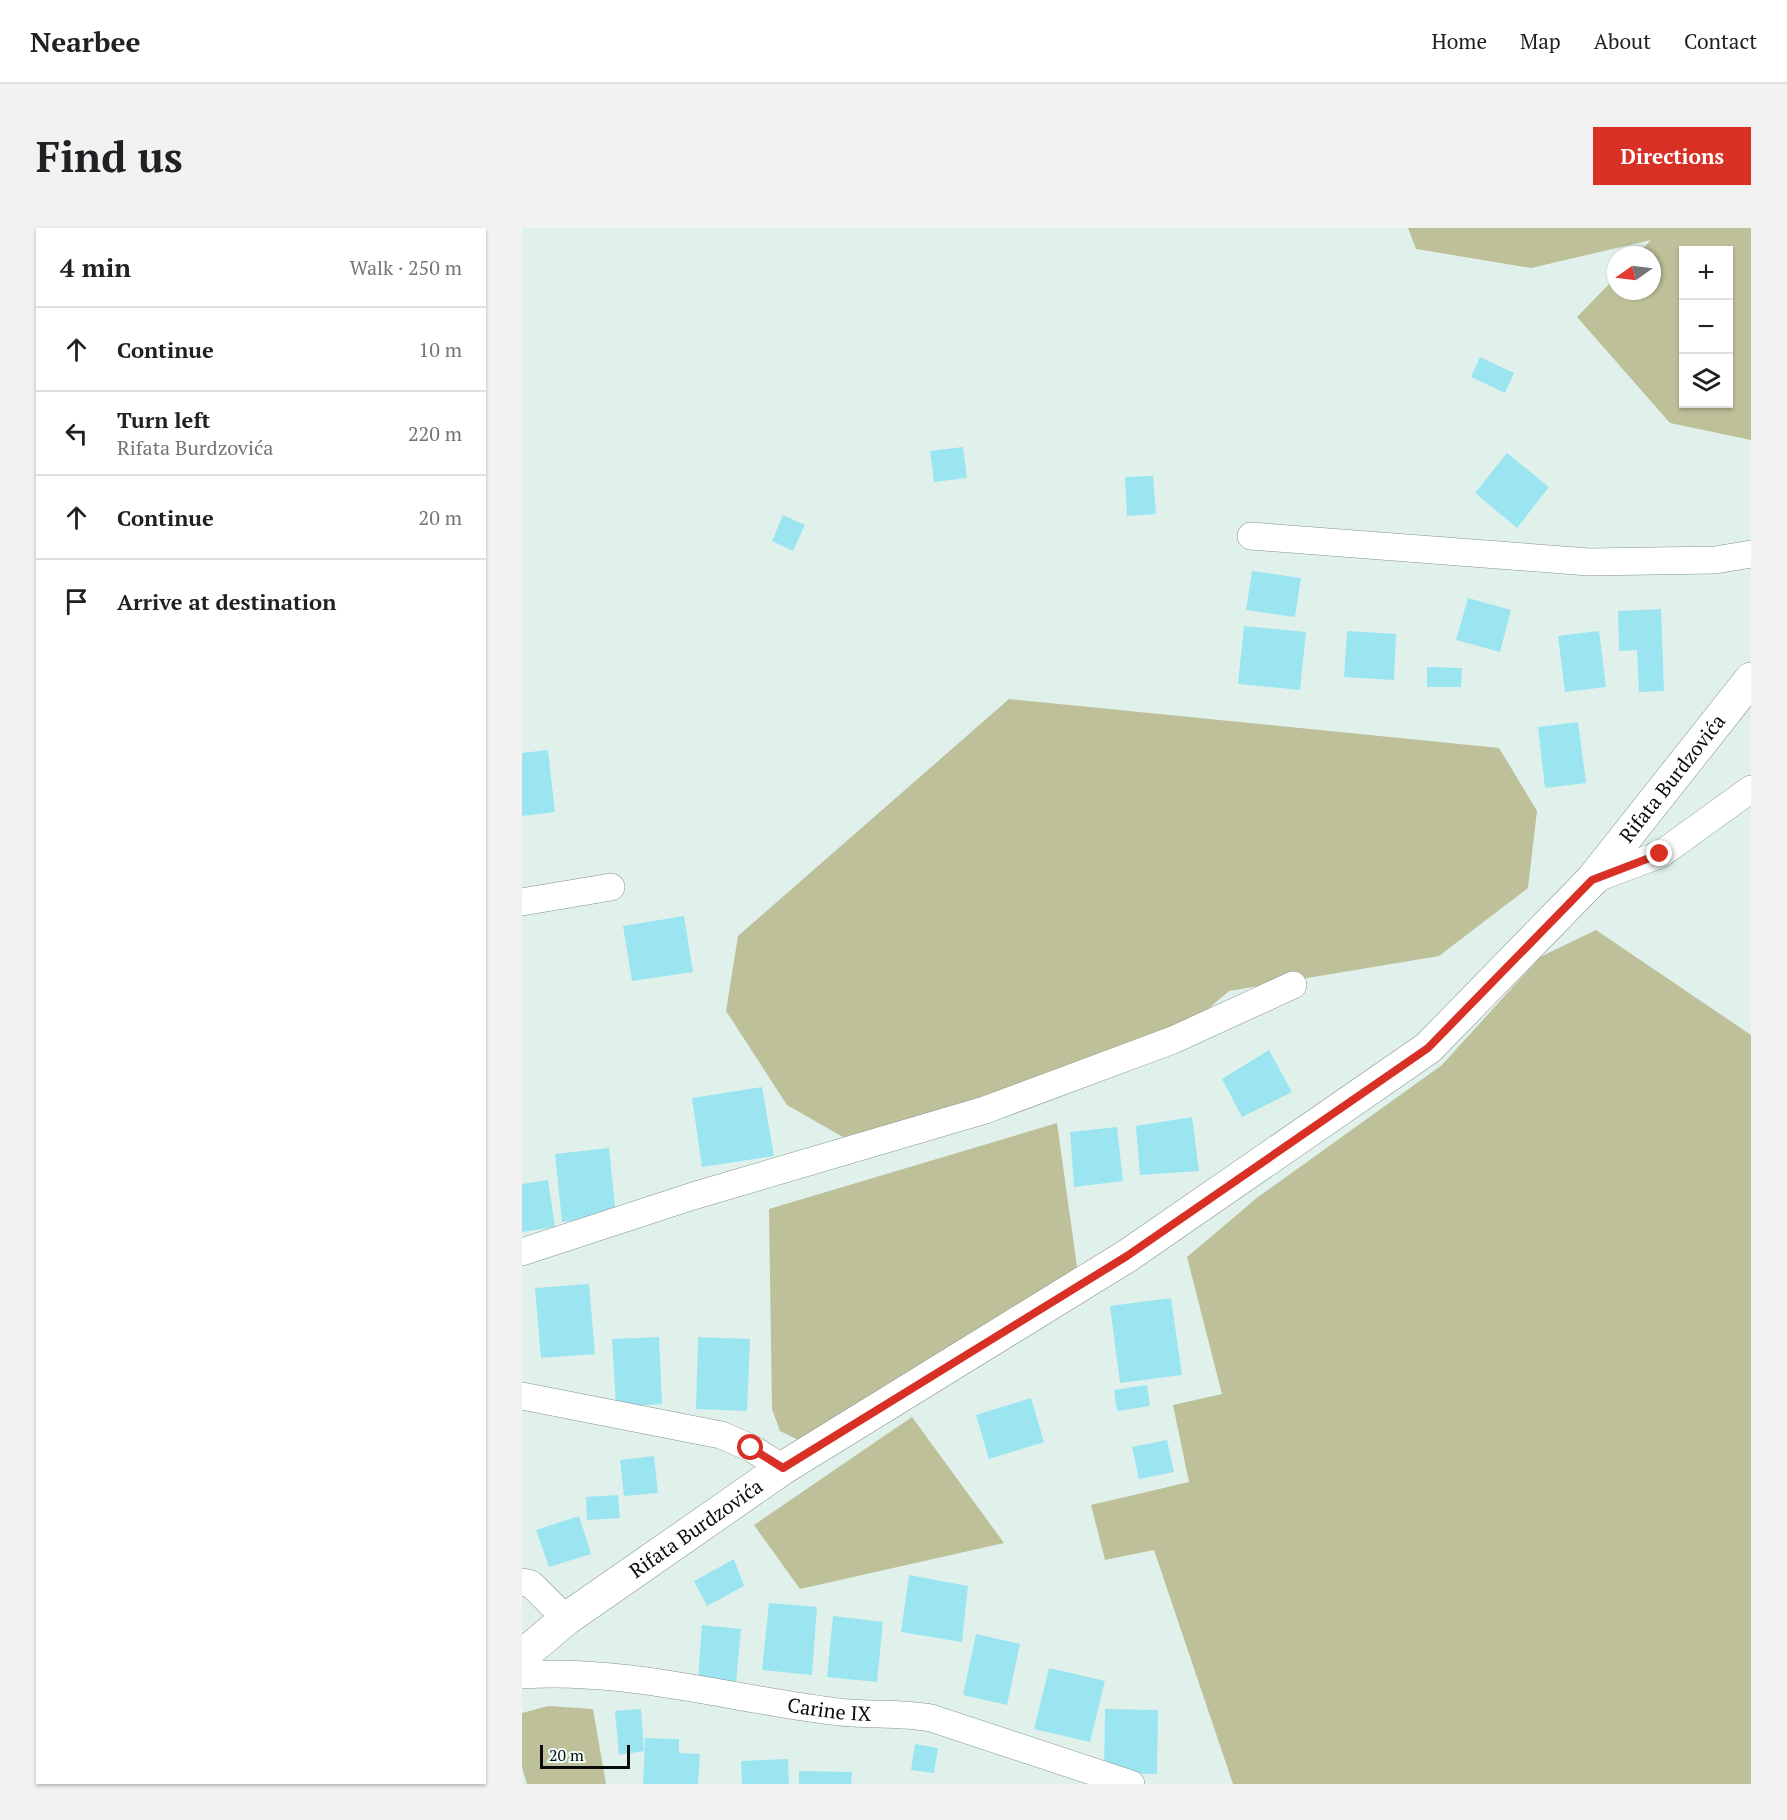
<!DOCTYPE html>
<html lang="en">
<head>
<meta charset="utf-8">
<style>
  :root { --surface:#fff; --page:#f2f2f2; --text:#202124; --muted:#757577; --line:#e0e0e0; --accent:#d93025 }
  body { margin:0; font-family:"PT Serif",serif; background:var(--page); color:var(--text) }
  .controls { position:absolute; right:18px; top:18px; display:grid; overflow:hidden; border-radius:0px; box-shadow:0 2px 4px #0004 }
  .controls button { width:54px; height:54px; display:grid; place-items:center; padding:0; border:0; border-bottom:2px solid var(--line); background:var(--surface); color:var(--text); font:30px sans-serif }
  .compass { position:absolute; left:1085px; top:18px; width:54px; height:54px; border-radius:50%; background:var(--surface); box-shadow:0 2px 4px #0004; rotate:256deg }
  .scale { position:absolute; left:18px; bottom:15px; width:90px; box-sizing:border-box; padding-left:6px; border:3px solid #080d0c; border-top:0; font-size:16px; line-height:21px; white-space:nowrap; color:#080d0c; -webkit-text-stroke:4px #eefef9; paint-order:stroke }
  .stop { position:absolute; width:18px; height:18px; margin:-14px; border:4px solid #d93025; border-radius:50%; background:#fff }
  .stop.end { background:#d93025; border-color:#fff; box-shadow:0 2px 6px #0008 }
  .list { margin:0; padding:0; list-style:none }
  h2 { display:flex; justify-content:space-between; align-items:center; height:78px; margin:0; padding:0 24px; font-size:26px }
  h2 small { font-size:20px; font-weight:400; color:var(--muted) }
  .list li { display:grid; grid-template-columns:39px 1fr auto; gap:18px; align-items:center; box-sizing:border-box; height:84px; padding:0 24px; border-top:2px solid var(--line) }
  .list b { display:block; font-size:22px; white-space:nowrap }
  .list p { margin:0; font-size:20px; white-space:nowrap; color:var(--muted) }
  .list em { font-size:20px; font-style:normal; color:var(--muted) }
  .icon { flex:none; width:33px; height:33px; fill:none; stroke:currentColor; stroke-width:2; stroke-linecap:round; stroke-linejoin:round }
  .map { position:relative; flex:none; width:1229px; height:1556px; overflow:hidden; border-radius:0px }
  header { display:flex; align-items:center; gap:36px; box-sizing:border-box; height:84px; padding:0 30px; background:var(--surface); border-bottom:2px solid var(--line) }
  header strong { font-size:28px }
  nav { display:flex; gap:33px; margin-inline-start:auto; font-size:21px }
  .intro { display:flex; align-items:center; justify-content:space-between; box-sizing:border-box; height:144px; padding:0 36px }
  h1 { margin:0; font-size:42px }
  .button { padding:15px 27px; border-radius:0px; background:var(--accent); color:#fff; font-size:21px; font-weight:700 }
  main { display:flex; gap:36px; padding:0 36px }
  aside { flex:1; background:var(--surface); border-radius:0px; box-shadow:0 2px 4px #0004 }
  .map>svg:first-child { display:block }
</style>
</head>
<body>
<header>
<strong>Nearbee</strong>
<nav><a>Home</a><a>Map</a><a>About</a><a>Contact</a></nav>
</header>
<div class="intro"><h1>Find us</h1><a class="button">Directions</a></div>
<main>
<aside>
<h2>4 min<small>Walk · 250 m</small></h2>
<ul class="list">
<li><svg class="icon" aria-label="ahead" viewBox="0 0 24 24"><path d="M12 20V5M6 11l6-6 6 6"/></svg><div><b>Continue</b></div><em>10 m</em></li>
<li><svg class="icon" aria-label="left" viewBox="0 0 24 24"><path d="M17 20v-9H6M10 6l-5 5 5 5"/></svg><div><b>Turn left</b><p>Rifata Burdzovića</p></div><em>220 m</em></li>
<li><svg class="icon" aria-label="ahead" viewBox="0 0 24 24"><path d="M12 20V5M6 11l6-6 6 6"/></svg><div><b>Continue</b></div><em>20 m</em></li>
<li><svg class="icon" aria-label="arrive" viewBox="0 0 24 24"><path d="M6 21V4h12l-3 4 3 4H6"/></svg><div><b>Arrive at destination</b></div></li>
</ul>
</aside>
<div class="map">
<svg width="1229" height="1556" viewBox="0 0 1229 1556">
  <rect width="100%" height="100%" fill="#e0f1ec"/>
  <!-- green -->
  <path fill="#bdc098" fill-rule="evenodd" d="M886,0H1229V212L1148,195L1055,89L1094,49V63H1130V27H1115L1129,12L1009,40L894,21ZM1206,22V176H1162V22Z
    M487,471L977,520L1015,583L1006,660L917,728L707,763L642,819L321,909L265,877L204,783L216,708Z
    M1074,702L1229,807V1556H711L632,1322L583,1332L569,1277L667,1254L651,1177L700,1166L665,1029L736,969L920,837L1018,729Z
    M535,895L555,1039L278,1213L258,1203L250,1181L247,981Z
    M390,1189L482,1315L278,1361L232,1297Z
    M26,1478L71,1481L84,1556H5L0,1539V1485Z"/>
  <!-- building -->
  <path fill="#9be5f1" d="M958,129L992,145L983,165L949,149Z
    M441,219L445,250L412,254L408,223Z
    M985,225L1027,259L995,300L953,265Z
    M631,248L634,286L605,288L603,249Z
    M261,287L283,297L271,323L250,313Z
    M730,343L779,350L773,389L724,382Z
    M946,370L989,382L978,424L934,412Z
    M1139,381L1142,463L1117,464L1115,422L1097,423L1096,383Z
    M722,398L784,404L778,462L716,456Z
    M825,403L874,406L872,452L822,449Z
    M1077,403L1084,459L1043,464L1036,408Z
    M905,439L940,440L939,459H905Z
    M1056,494L1064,555L1023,560L1016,499Z
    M26,522L33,584L0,588V525Z
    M162,688L171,744L110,753L101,698Z
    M747,822L770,864L720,889L700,851Z
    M240,859L252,928L180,939L170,870Z
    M670,889L677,943L618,947L614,898Z
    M595,899L601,953L552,959L548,904Z
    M87,920L94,988L40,994L33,926Z
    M26,952L33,999L0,1004V956Z
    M67,1056L73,1126L19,1130L13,1060Z
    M649,1070L660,1147L598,1155L588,1078Z
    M137,1109L140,1176L94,1179L90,1111Z
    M176,1109L228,1111L225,1183L174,1181Z
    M625,1157L628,1178L595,1183L592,1162Z
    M509,1170L522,1214L467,1231L454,1187Z
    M645,1212L652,1244L617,1251L610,1219Z
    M132,1228L136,1265L102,1268L98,1232Z
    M96,1267L98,1290L65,1292L64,1269Z
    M57,1288L69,1326L27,1339L14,1302Z
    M212,1331L222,1358L185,1378L172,1353Z
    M387,1347L446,1358L440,1414L379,1404Z
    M247,1375L295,1379L290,1447L240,1442Z
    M311,1388L361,1394L355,1454L305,1449Z
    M180,1397L219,1401L214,1454L176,1451Z
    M454,1406L498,1416L485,1477L441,1467Z
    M527,1440L583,1453L568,1514L512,1501Z
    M119,1481L122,1523L97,1527L93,1483Z
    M583,1481L636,1482L635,1546L582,1545Z
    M123,1510L157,1511V1525L178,1526L176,1556H121Z
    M393,1516L416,1520L412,1545L389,1542Z
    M266,1531L267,1556H220L219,1533Z
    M277,1543L330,1544L329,1556H277Z"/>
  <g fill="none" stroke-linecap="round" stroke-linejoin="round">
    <!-- street casing -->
    <g stroke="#84938f" stroke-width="28">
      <g id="street">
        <path d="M729,308L1067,334L1193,332L1229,326"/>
        <path d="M1070,652L1139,626L1229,561"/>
        <path d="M0,674L89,659"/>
        <path d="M0,1024L171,968L463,882L651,812L771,757"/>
        <path d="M0,1168L199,1207L229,1220L261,1240"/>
        <path d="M0,1354L9,1356L44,1391"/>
        <path id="s1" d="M0,1447C103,1440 206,1470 309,1483C342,1488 375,1484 409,1490L609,1556"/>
      </g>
    </g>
    <!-- secondary casing -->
    <g stroke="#84938f" stroke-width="34">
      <g id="secondary">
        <path id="s2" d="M0,1428L44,1391L261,1240L605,1028L906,820L1070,652L1229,451"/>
      </g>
    </g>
    <!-- street -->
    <use href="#street" stroke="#fff" stroke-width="27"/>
    <!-- secondary -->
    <use href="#secondary" stroke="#fff" stroke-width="33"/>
  </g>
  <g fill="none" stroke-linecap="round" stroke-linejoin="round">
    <!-- route -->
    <path stroke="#d93025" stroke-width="8" d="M229,1220L261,1240L605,1028L906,820L1070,652L1138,626"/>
  </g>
  <g text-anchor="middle" stroke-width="4.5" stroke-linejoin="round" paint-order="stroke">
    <!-- street labels -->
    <g font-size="20" fill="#080d0c" stroke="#eefef9">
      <text dy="7" stroke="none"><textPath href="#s2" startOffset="1456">Rifata Burdzovića</textPath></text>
      <text dy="7" stroke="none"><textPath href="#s2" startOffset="216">Rifata Burdzovića</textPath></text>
      <text dy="7" stroke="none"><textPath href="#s1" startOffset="310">Carine IX</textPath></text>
    </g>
  </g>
</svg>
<div class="controls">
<button>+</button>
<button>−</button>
<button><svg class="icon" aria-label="layers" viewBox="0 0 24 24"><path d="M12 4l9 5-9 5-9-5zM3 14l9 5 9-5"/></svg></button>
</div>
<svg class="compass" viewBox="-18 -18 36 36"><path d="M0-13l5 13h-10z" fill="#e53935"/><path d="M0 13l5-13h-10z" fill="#757577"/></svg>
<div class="scale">20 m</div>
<div class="stop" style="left:229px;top:1220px"></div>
<div class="stop end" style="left:1138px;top:626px"></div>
</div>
</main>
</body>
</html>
